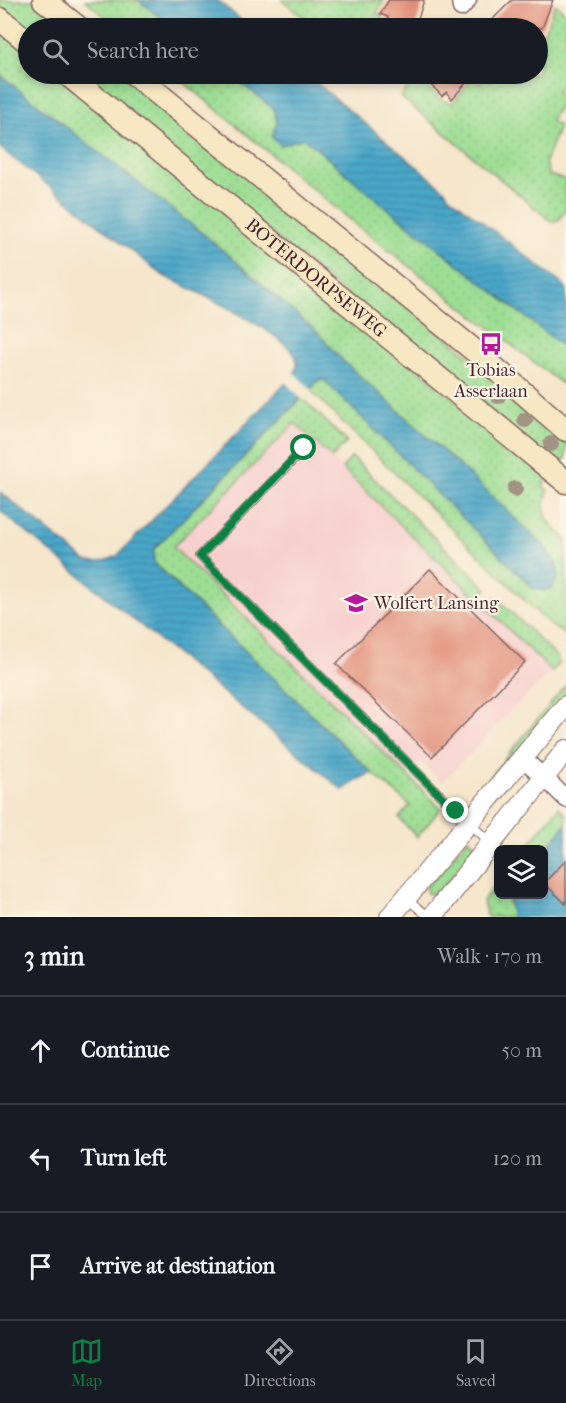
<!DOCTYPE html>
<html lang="en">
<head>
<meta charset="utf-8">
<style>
  :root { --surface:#171b24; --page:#242831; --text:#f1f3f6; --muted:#9ea1a6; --line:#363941; --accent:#0b8043 }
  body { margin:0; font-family:"IM FELL French Canon",serif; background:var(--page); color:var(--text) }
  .controls { position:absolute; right:18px; bottom:18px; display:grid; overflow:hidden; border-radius:9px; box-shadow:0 3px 9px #0003 }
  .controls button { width:54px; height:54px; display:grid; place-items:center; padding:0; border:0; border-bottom:2px solid var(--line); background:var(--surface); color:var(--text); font:30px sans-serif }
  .stop { position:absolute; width:18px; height:18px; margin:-14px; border:4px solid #0b8043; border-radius:50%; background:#fff }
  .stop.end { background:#0b8043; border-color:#fff; box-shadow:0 2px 6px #0008 }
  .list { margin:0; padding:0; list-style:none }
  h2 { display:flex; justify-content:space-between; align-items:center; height:78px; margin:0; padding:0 24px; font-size:26px }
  h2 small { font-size:20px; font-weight:400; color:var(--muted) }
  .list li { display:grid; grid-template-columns:39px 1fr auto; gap:18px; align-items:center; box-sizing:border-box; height:108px; padding:0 24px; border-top:2px solid var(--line) }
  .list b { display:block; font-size:22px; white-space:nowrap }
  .list em { font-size:20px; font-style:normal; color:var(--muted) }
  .icon { flex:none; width:33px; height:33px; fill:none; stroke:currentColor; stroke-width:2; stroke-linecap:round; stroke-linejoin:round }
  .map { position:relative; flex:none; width:566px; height:917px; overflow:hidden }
  .search { position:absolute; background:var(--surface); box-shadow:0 3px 9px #0003; left:18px; right:18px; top:18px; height:66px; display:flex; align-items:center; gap:15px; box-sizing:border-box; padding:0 21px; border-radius:33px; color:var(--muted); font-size:22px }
  .sheet { height:402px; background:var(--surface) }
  nav { display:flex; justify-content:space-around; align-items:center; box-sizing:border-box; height:84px; border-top:2px solid var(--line); background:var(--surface); font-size:16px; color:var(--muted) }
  nav a { display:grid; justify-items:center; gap:3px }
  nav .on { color:var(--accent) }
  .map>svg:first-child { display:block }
</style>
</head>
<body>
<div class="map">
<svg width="566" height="917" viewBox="0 0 566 917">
  <defs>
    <pattern id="grass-dots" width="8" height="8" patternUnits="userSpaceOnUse" patternTransform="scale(1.5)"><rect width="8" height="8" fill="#9ede94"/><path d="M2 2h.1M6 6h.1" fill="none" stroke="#8abe80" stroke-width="1.8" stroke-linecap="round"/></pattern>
    <pattern id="water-rules" width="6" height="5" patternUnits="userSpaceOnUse" patternTransform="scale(1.5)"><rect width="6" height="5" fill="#4aa7c9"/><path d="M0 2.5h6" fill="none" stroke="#4087a3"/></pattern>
  </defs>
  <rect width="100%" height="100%" fill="#fcf5e5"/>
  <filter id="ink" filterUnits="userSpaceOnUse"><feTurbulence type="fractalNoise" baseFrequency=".0167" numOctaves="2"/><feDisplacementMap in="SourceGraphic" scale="12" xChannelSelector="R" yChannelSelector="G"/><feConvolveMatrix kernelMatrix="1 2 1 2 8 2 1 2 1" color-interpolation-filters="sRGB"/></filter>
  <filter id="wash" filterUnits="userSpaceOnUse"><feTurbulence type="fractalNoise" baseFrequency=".008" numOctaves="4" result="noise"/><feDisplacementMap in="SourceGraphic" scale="24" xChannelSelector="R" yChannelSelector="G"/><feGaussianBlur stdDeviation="1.35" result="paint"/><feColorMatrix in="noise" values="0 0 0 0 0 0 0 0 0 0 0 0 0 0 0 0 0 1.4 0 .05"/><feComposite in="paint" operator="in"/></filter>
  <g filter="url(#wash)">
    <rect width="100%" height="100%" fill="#f5e6cc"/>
    <!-- built -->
    <path fill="#f7d0ce" d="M295,423L551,671L442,782L421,762L407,775L173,547Z"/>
    <!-- grass -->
    <path fill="url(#grass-dots)" stroke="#747e60" stroke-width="1.5" d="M0,0H36L71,28H28L0,10Z
      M85,0H138L174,28H119Z
      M282,0H384L377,13L384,19L379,28H317Z
      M555,4L566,13V65L562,71L566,78L557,93L563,99L551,121L559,126L545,162L549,175L566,180V210L559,220L552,222L401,97L417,74H429L423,82L441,100L453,103L472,79L479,84L487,74H538V31L544,33Z
      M0,28L28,51V74H56L550,477L543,486L548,491C540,515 548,524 566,539V635L549,624L310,390L318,381L324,380L533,588L558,572L557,565L544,546L458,464L343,361L316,331L206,236L0,75Z
      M77,74H126L566,435V458L558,468Z
      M174,74H230L274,109L277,122L272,137L281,145L304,138L382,204L566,349V387L360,228Z
      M302,398L347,442L332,458L295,423L173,547L441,808L417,837L399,818L410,805L372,773L154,562V549Z
      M352,457L487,589L477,599L342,468Z
      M496,597L558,658L559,663L552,672L486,607Z
      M566,685V694L493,782L490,777Z
      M559,807L566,814V824L544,852V850H524Z
      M469,838L478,848L441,890L433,894L427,893L426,887Z
      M498,880V894L508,895L512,917H487L483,901Z"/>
    <!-- water -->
    <path fill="url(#water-rules)" stroke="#4a637a" stroke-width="1.5" d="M138,0H217L251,28H174Z
      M230,74H306L446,191L448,195L566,287V349L382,204L304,138L281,145L272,137L277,122L274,109Z
      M0,75L206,236L316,331L343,361L458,464L544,546L557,565L558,579L552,588L542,591L533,588L324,380L318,381L154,549V563L372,773L357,780L343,790L0,511V492L86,561C98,563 106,561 117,556L285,384C292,376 301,368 295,356C284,333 190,288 164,276L0,148Z
      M566,824V859L544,883L566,904V917H512L508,895L544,894V852Z"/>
    <!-- pier -->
    <path fill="#f5e6cc" d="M292,371L313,391L304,401L284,381Z"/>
    <g id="blocks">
      <!-- building -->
      <path fill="#e18e78" d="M389,0H424L415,28H383L388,17L380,14Z
        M512,0H553L542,28H484Z
        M420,74H474L452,99L446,92L442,96Z
        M430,569L525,662L432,757L336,664Z
        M566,860V904L544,883Z"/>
    </g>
  </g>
  <g filter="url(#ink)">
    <use href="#blocks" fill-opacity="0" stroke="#866563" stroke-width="1.5"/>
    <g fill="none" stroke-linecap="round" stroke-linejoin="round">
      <!-- service casing -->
      <g stroke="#866563" stroke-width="10">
        <path id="service" d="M304,449L200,556L456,811L491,843
          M406,898L429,917"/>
      </g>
      <!-- minor casing -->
      <g stroke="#866563" stroke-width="19">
        <path id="minor" d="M460,0L461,8L468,0
          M522,758L544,777L566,799"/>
      </g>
      <!-- tertiary casing -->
      <g stroke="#866563" stroke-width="22">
        <path id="tertiary" d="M390,917L566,706
          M432,917L566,750"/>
      </g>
      <!-- secondary casing -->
      <g stroke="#866563" stroke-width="25">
        <g id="secondary">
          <path d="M44,0L79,28"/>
          <path d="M0,19L28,42"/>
          <path id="s1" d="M67,74L566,482"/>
          <path d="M134,74L481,356L566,430"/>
        </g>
      </g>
      <!-- service -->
      <use href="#service" stroke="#fff" stroke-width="8"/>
      <!-- minor -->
      <use href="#minor" stroke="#fff" stroke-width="16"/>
      <!-- tertiary -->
      <use href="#tertiary" stroke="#fff" stroke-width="20"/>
      <!-- secondary -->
      <use href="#secondary" stroke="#f7e8c3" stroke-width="22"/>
    </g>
    <!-- trees -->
    <g fill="#a29382">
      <circle cx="498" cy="396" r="8"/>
      <circle cx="525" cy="420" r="8"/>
      <circle cx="551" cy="444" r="8"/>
      <circle cx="515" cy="489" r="8"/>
    </g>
  </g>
  <g fill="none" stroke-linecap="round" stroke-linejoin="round" filter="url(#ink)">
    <!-- route -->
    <path stroke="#0b8043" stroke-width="8" d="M304,448L200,556L456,811"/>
  </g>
  <!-- icons -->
  <defs>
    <g id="bus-bare" transform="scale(1.8)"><path d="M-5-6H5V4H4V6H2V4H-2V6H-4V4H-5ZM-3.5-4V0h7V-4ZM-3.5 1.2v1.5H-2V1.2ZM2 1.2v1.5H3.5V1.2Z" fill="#b5179e" stroke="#fcf5e5" stroke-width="2.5" paint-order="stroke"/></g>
    <g id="school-bare" transform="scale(1.8)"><path d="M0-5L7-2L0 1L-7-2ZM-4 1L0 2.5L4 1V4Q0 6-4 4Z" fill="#b5179e" stroke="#fcf5e5" stroke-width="2.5" paint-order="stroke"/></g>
  </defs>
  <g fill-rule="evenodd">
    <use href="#bus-bare" x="491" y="344"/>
    <use href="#school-bare" x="356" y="603"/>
  </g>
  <g text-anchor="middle" stroke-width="4.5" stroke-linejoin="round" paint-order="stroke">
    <!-- street labels -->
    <g font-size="18" fill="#4a1f2b" stroke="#fcf5e5">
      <text dy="6" stroke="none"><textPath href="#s1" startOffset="322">BOTERDORPSEWEG</textPath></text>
    </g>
    <!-- poi labels -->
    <g font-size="18" fill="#4a1f2b" stroke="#fcf5e5">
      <text x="491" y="376">Tobias<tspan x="491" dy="21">Asserlaan</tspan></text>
      <text x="374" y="609" text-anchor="start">Wolfert Lansing</text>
    </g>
  </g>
</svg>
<div class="controls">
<button><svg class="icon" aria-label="layers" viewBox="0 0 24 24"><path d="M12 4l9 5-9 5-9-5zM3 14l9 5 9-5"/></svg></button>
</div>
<div class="stop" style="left:304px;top:448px"></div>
<div class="stop end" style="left:456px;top:811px"></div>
<div class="search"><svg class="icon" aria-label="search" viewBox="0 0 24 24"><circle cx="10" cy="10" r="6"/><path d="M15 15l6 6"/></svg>Search here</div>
</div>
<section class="sheet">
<h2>3 min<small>Walk · 170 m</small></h2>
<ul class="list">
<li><svg class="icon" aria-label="ahead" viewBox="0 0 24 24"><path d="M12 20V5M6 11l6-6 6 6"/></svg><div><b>Continue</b></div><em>50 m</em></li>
<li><svg class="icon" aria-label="left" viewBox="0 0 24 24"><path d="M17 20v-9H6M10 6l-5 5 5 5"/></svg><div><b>Turn left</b></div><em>120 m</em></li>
<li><svg class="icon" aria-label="arrive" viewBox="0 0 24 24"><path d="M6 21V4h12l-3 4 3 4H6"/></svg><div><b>Arrive at destination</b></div></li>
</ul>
</section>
<nav>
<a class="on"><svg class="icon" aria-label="map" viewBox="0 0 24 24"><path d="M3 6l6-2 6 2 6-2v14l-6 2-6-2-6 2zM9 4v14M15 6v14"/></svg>Map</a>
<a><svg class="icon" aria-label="directions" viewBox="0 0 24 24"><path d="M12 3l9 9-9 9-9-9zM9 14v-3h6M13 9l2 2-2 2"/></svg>Directions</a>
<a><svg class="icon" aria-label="saved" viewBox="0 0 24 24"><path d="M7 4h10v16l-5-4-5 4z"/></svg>Saved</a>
</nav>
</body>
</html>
